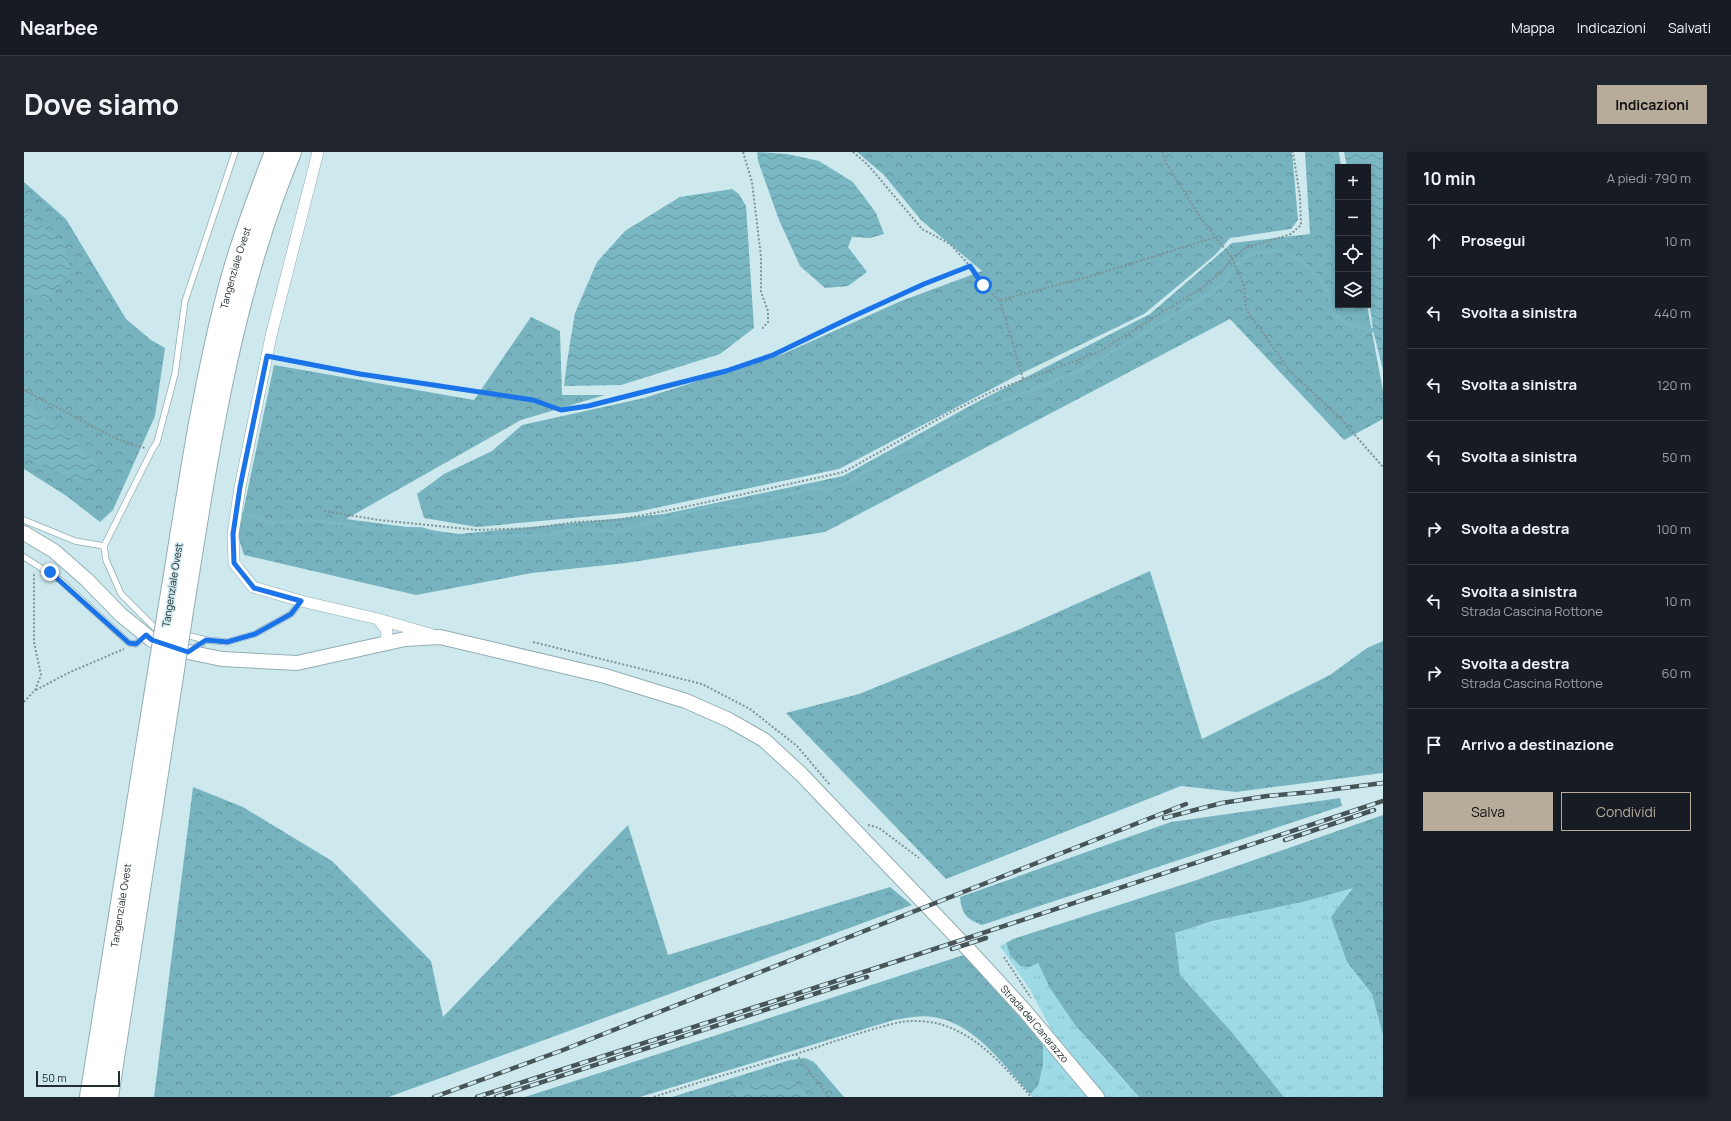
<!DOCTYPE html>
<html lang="it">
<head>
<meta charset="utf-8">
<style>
  :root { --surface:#171b24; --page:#20242c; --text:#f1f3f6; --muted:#9ea1a6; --line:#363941; --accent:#b7ab99 }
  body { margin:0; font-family:Manrope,sans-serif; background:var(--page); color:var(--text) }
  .controls { position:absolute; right:12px; top:12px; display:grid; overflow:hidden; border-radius:0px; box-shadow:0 2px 6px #0003 }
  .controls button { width:36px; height:36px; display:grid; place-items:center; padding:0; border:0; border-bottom:1px solid var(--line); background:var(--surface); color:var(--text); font:20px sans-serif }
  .scale { position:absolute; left:12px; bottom:10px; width:84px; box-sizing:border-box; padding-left:4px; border:2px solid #222d2f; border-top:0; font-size:11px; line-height:14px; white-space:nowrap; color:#222d2f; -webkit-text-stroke:3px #cde9ee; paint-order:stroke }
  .stop { position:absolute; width:12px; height:12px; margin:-9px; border:3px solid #1a73e8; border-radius:50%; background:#fff }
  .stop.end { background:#1a73e8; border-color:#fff; box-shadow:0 1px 4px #0008 }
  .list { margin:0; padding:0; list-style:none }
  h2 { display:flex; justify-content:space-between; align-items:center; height:52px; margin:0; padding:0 16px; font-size:17px }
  h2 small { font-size:13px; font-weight:400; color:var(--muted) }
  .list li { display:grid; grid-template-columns:26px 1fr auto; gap:12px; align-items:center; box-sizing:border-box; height:72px; padding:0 16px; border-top:1px solid var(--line) }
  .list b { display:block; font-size:15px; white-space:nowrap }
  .list p { margin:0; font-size:13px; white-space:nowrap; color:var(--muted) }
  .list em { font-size:13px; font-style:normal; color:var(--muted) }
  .actions { display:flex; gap:8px; padding:12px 16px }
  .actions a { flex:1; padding:9px 0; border:1px solid var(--accent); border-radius:0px; text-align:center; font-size:14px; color:var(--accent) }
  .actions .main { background:var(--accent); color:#111 }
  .icon { flex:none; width:22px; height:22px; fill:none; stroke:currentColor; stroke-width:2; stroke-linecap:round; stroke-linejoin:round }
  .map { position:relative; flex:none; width:1359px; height:945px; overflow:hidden; border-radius:0px }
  header { display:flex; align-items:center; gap:24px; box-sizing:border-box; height:56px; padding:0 20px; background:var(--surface); border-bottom:1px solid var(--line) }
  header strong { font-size:19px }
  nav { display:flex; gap:22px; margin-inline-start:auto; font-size:14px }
  .intro { display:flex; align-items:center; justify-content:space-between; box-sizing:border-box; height:96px; padding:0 24px }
  h1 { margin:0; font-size:28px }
  .button { padding:10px 18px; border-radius:0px; background:var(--accent); color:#111; font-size:14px; font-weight:700 }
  main { display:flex; gap:24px; padding:0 24px }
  aside { flex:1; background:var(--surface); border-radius:0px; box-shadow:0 2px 6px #0003 }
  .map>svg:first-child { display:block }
</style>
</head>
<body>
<header>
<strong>Nearbee</strong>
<nav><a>Mappa</a><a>Indicazioni</a><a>Salvati</a></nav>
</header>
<div class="intro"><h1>Dove siamo</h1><a class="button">Indicazioni</a></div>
<main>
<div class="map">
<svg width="1359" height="945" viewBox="0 0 1359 945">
  <defs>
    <pattern id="grass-tufts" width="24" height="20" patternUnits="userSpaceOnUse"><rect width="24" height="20" fill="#9cdbe6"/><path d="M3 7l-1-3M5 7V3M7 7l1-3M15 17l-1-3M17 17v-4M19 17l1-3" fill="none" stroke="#86bcc6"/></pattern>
    <pattern id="forest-crowns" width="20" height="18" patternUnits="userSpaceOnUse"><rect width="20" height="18" fill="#76b3be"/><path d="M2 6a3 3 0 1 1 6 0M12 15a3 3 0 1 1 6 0" fill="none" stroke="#60929b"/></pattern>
    <pattern id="water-waves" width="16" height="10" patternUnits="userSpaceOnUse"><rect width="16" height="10" fill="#79b7c2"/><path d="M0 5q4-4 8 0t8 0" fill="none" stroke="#63959e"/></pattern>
  </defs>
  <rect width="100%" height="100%" fill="#cde9ee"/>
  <!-- grass -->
  <path fill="url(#grass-tufts)" d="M1329,736L1323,810L1348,842L1359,883V945H1260L1206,878L1156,823L1151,781C1209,762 1270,752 1329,736Z
    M982,791L986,803L1006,815L1014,811C1040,866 1075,901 1115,945H1081L1036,894L1005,836L976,794Z
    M1019,891L1066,945H1008L1006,942C1020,928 1019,910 1019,891Z"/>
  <!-- forest -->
  <path fill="url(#forest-crowns)" d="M833,0H1268L1274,68L1267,77L1206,86L1191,103L1120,162L992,224L815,317L612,360L453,375L400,366L393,342L420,322L468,299L498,273L620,246L759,202L877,149L958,119L897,68L860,23Z
    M1281,0H1315L1317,15H1314V153H1343L1359,239V267L1320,288L1206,167L801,380L602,411L508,421L392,443L220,403L214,384L250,213L450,248L507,165L536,179L538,243H581L497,268L322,367L435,382L640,362L819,324L955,249L1126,162L1208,91L1286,82Z
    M0,30L42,67L102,167L127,188L141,196L131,264L89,358L76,370L44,345L0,317Z
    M1126,419L1178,587L1306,523L1343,496L1359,489V621L1212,640L1157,634L922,727L762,561L835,542L994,478Z
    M169,635L219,655L308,709L407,809L419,865L604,673L644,803L866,735L888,753L365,945H130Z
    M1316,646L1318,654L958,773C943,767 938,763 936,745L1147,670Z
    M1359,663V883L1348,842L1323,810L1307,765L1329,736L1278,750L1189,769L1151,781L1156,823L1206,878L1260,945H1115L1051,873L1026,836L1014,811L1006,815L996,814L986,803L982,791L989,787L1173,728Z
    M943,802L995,862L1019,891V913L1014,934L1006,942C979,913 951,871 909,865C896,863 883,866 870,868L616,945H501Z
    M781,906L790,910L820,945H784L771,931L741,927L702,945H648L766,908Z"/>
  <!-- water -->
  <path fill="url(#water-waves)" d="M733,0L763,2L795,9L829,30L852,61L860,82L846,86L828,85L824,95L843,120L824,134L801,136L776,114L755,68L734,9Z
    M1320,0H1359V218L1349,178L1344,138V15H1323Z
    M708,37L715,42L722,54L730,176L696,202L597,233L540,234L543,210L551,161L573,110L601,79L656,45Z
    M0,61L41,93L47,120L24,149L0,139Z
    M0,250L36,277L73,311L58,331L10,309L0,301Z
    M741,926L771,931L784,945H702Z"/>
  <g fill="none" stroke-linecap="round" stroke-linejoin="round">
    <!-- stream -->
    <path stroke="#79b7c2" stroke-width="3.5" d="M1213,112L1226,102L1255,98L1277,108L1297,128L1305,143L1309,161L1323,172L1349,178L1359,186
      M219,362L251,371L288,368L346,376L397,377L431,386L524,383L552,376L591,380L692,353L714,355L771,341L782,336L804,337L820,333L838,321L955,257L1009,238L1063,215L1194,136L1201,131L1208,118"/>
    <!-- service casing -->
    <g stroke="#93aeb3" stroke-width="7">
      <path id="service" d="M0,368L51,389L80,394
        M0,405L36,428L105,491L112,492L122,483
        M138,477L130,475L97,442L82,408L80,394L128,298L133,290L151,222L161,149L211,0
        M158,482L182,488L203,490L231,482L267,462L277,449
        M166,499L182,488"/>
    </g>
    <!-- minor casing -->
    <g stroke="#93aeb3" stroke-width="12">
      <path id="minor" d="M294,0L247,184L216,335L209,382L210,411L229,435L277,449L354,467L409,483
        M354,467L363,479L362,491"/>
    </g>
    <!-- tertiary casing -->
    <g stroke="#93aeb3" stroke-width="16">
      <g id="tertiary">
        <path id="s1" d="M0,381L30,399L63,428L97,463L128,488L164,500L198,507L273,511L381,487L416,485L581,524L662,549L705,568L740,588L777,622L946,799L1001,859L1073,945"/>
      </g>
    </g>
    <!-- motorway casing -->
    <g stroke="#93aeb3" stroke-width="22">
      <g id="motorway">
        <path id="s2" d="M145,453C162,351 176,247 202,146C214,97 233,48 251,0"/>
        <path d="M159,459C184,303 206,146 267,0"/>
        <path id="s3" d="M66,945L134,520"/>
        <path d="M84,945L149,524"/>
      </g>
    </g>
    <!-- path -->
    <path stroke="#7f9397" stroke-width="2" stroke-dasharray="2 2" stroke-linecap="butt" d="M719,0L728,30L737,105V140L744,159V170L737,178
      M829,0L844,13L898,77L926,92L946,114L959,133L973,147L976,148L1064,125L1192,85
      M1138,0L1142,11L1176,65L1208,106L1220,134L1222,157L1265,218L1316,266L1359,315
      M976,148L999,227
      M254,206L336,222L509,248L537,258L564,254L701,219L749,203L830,164L900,132L946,114
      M0,238L93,287L121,296
      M300,359L355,368L453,378L510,376L552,370L594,368L656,356L820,320L925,261L969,239L1073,201L1179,135L1197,120L1208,106L1221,96L1267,82L1277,73L1276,45L1269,0
      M509,490L678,532L726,557L773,594L806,633
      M12,538L44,521L100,497
      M0,550L11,538L17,523L10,490V420
      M844,673L855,676L895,706
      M980,805L1007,846
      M772,902L805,945
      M630,945C677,929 725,916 772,902C807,891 841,878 877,870C889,868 904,869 916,872C955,884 981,915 1007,945"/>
    <!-- service -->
    <use href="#service" stroke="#fff" stroke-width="5.5"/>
    <!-- minor -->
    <use href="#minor" stroke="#fff" stroke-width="11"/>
    <!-- tertiary -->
    <use href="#tertiary" stroke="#fff" stroke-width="14"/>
    <!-- motorway -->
    <use href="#motorway" stroke="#fff" stroke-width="20"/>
    <!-- rail casing -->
    <g stroke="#475558" stroke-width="4.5">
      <path id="rail" d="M1140,666L1198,651L1243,644L1288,640L1359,631
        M1261,688L1350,658
        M928,797L962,786
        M410,945L539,898L1162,652
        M453,945L889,804L1359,649
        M472,945L843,825"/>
    </g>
    <!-- rail -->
    <use href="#rail" stroke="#cde9ee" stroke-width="3" stroke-dasharray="9" stroke-linecap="butt"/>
    <!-- motorway-bridge casing -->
    <g stroke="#93aeb3" stroke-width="22" stroke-linecap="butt">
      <path id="motorway-bridge" d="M134,520L145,453
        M149,524L159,459"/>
    </g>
    <!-- motorway-bridge -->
    <use href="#motorway-bridge" stroke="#fff" stroke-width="20"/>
  </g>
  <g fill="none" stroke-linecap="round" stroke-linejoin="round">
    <!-- route -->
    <path stroke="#1a73e8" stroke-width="5" d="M26,420L105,491L112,492L122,483L128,488L164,500L182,488L203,490L231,482L267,462L277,449L230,436L210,411L209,382L216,335L243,204L336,222L509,248L537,258L564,254L702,219L749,203L830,164L900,132L946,114L959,133"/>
  </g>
  <g text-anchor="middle" stroke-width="3" stroke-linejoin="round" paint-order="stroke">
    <!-- street labels -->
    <g font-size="10" fill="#222d2f" stroke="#cde9ee">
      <text dy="4" stroke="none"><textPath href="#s2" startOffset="344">Tangenziale Ovest</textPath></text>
      <text transform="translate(148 433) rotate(-81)" y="4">Tangenziale Ovest</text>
      <text dy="4" stroke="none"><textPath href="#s3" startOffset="194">Tangenziale Ovest</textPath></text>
      <text dy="4" stroke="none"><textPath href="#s1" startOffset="1195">Strada del Canarazzo</textPath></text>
    </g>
  </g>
</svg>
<div class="controls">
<button>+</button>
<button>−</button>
<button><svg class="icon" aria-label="locate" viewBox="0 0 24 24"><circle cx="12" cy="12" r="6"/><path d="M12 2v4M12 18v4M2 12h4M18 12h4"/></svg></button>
<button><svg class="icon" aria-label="layers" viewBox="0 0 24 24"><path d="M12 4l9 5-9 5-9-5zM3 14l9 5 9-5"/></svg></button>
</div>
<div class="scale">50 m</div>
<div class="stop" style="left:959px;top:133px"></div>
<div class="stop end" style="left:26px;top:420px"></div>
</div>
<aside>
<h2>10 min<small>A piedi · 790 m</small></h2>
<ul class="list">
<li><svg class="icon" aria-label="ahead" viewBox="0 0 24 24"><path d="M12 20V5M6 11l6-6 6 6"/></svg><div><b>Prosegui</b></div><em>10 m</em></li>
<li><svg class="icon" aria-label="left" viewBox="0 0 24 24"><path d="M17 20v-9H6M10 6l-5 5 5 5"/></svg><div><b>Svolta a sinistra</b></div><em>440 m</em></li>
<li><svg class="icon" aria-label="left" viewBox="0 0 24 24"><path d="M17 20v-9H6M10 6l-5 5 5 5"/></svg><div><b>Svolta a sinistra</b></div><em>120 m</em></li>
<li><svg class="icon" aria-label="left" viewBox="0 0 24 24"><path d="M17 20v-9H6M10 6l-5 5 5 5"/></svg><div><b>Svolta a sinistra</b></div><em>50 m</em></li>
<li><svg class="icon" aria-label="right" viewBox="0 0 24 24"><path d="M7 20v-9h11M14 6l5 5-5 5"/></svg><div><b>Svolta a destra</b></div><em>100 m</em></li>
<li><svg class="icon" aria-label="left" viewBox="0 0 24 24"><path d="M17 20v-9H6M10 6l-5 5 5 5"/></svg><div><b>Svolta a sinistra</b><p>Strada Cascina Rottone</p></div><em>10 m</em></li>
<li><svg class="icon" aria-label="right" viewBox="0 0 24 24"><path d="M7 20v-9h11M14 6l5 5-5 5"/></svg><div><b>Svolta a destra</b><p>Strada Cascina Rottone</p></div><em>60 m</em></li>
<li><svg class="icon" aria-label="arrive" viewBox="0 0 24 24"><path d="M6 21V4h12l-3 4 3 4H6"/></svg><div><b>Arrivo a destinazione</b></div></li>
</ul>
<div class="actions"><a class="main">Salva</a><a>Condividi</a></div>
</aside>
</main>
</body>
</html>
